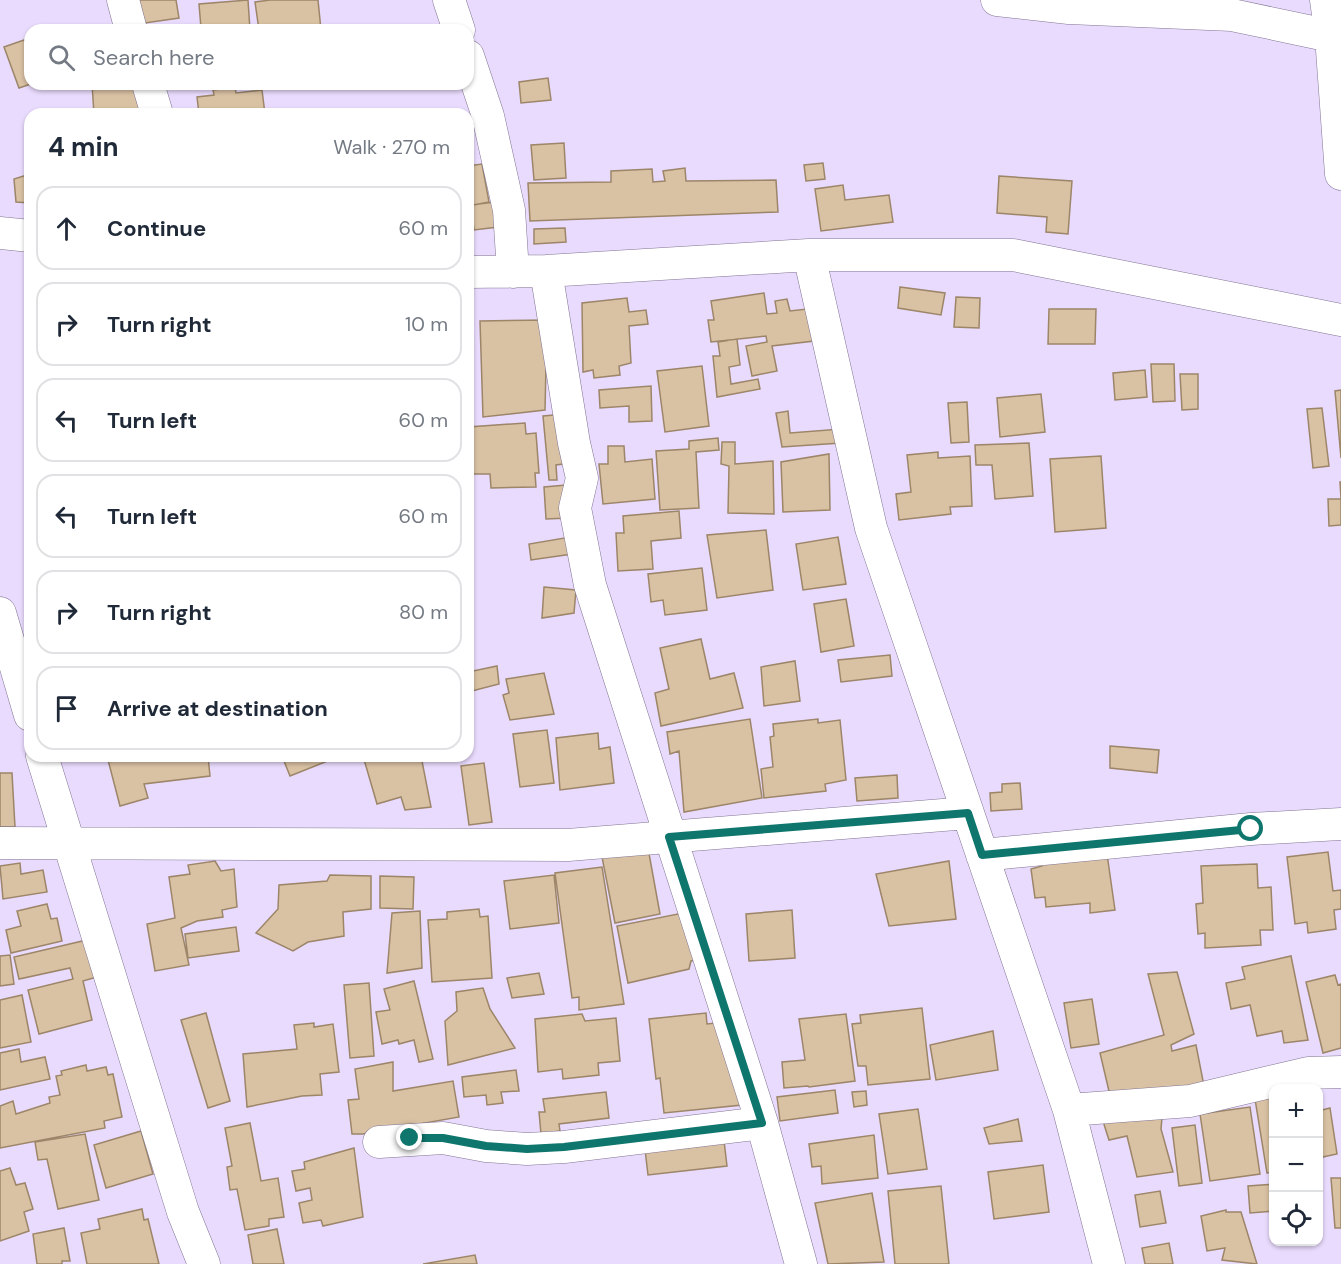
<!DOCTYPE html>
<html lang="en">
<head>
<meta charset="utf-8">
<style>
  :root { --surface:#fff; --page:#f6f6f7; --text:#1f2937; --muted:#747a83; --line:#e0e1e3 }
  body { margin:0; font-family:"DM Sans",sans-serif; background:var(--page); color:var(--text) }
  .controls { position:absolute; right:18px; bottom:18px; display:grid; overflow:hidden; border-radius:12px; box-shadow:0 2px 4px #0004 }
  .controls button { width:54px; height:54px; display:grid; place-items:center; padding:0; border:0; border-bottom:2px solid var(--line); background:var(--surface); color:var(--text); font:30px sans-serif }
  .stop { position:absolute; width:18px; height:18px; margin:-14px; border:4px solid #0f766e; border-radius:50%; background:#fff }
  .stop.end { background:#0f766e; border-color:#fff; box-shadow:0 2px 6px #0008 }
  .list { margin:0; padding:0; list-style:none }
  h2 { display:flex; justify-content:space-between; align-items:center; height:78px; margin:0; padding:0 24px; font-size:26px }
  h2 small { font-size:20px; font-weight:400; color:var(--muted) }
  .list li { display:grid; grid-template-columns:39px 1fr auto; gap:18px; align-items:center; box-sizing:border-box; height:84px; margin:0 12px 12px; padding:0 12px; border:2px solid var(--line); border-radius:18px }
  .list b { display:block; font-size:22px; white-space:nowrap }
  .list em { font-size:20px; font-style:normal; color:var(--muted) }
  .icon { flex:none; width:33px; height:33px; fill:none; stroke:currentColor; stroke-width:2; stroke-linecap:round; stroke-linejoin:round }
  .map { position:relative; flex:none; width:1341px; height:1264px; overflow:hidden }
  .search { position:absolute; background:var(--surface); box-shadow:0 2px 4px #0004; left:24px; top:24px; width:450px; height:66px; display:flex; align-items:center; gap:15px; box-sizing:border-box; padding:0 21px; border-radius:18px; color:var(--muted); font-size:22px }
  .panel { position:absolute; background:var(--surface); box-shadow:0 2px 4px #0004; left:24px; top:108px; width:450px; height:654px; border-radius:18px }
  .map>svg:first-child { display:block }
</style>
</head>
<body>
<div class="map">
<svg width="1341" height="1264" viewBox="0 0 1341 1264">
  <rect width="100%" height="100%" fill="#e9dbfd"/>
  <!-- building -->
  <path fill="#d9c1a3" stroke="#9c8569" stroke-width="1.5" d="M139,0H176L179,18L145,23Z
    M248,0L250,30H188L201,28L199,4Z
    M270,0H318L321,30H259L255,2Z
    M24,40L30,57L31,84L19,88L4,47Z
    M548,78L551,100L521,103L519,82Z
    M92,84H140L148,114H94Z
    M235,87L236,93L262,90L265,114H199L197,97L214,95L213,90Z
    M564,143L566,178L534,180L531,145Z
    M823,163L825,179L806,181L804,165Z
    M482,164L489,202L468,206V166Z
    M685,168L686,181L776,180L778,212L530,221L528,183L611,182V171L652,169L653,182L665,181L663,171Z
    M30,174V203L16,202L14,179Z
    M999,176L1072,181L1068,234L1046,232L1047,217L997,213Z
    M843,185L845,200L889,195L893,222L821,231L815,189Z
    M495,202L498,227L474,230L471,205Z
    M565,228L566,242L534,244V229Z
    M900,287L945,293L941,315L898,308Z
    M764,293L767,314L777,313L775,301L787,299L790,311L807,309L814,341L772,346L777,371L752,376L746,346L767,342L766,336L711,342L708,320H714L711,301Z
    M956,297L980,298L979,328L954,327Z
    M627,298L629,312L646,310L648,324L629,326L631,363L619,366L620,375L594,378L593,370L583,372L582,303Z
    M1049,309H1096L1095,344H1048Z
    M547,320L545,410L483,417L480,321Z
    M737,339L740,365L729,367L731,384L758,379L760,389L717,397L713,356H720L718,342Z
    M1151,364H1174L1175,401L1153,402Z
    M702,366L709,426L665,432L657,371Z
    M1145,370L1147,397L1115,400L1113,373Z
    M1180,374H1198V409L1182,410Z
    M651,386L652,421L629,422V406L600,408L599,390Z
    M1341,390V458L1335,391Z
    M1041,394L1045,432L1000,437L997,398Z
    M967,402L969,442L951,443L948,403Z
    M1322,408L1329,466L1313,468L1307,409Z
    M788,411L790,433L841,429V443L782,447L776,413Z
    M566,414L571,463L556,465L557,480H549L543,416Z
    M525,423L526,434L536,433L539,473H535L536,487L491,488L490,474H468V427Z
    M718,438L719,450L696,452L699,508L660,510L656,451L689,449V441Z
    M722,442H735V464L773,461L774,514L728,513L729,466L721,464Z
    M1029,443L1033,496L995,499L992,465H976L975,445Z
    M608,446H624L625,462L652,459L655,499L603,504L599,464H608Z
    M938,452V458L970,456L972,506L950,507L951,514L899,520L896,494L911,492L907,455Z
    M829,454L830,510L783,512L781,462Z
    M1101,456L1106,528L1055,532L1050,459Z
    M1340,482H1341V525L1329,526L1328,499H1341Z
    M566,485L569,518L546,519L544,487Z
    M679,511L681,538L651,541L653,569L618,571L616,533H624L623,516Z
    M766,530L773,590L717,598L707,535Z
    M576,536L579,553L531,560L529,544Z
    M838,537L846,584L803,590L796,544Z
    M702,568L707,610L665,615L663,600L651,602L648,574Z
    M544,587L576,590L574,613L542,618Z
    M846,599L854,646L821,652L814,604Z
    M701,639L710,679L734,673L743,708L661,726L655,693L669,689L660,648Z
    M890,655L892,676L841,682L838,660Z
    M795,661L800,701L764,706L761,667Z
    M497,666L499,684L468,692V672Z
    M544,673L554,714L510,720L503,695L509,693L506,679Z
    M750,719L762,798L684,812L679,751L670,754L667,732Z
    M818,719V723L840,720L846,780L825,784L826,791L764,798L761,769L773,767L770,737L774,736L773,724Z
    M547,730L554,783L520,787L513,734Z
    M598,733L599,749L610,747L614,783L560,790L556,738Z
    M1110,746L1159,750L1157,773L1110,768Z
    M107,756H208L210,776L144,784L148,798L120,806Z
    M282,756H329L330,760L290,776Z
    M363,756H421L431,807L405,810L401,797L377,804Z
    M484,763L492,822L469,825L461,766Z
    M0,773H12L15,827H0Z
    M897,775L898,798L857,801L855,778Z
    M1020,783L1022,809L991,811L990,793L1002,792V784Z
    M1106,847L1115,910L1090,913V903L1046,907L1045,897L1035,898L1031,869L1042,866V853Z
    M648,848L660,914L615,923L602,857Z
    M1328,852L1333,891L1341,890V909L1334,910L1336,929L1308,933L1307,922L1295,924L1287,857Z
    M215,861L221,871L234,869L237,907L222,910L223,917L197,921L181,928L189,965L155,971L147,924L175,918L169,877L190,874L188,865Z
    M949,861L956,919L889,926L876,874Z
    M20,863L21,874L43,870L47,892L3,899L0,866Z
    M1257,864L1258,888L1271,887L1273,930H1260L1261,945L1205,948V933L1198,934L1196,904L1203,903L1201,866Z
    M602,867L624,1004L579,1010V997L572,998L555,873Z
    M330,875L371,876V909L343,912L344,936L308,942L293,951L256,933L278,909L279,885L327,881Z
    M554,875L559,923L510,929L504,881Z
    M380,876L414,877L413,909L380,908Z
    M47,904L51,919L57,918L62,941L11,953L6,930L21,926L17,911Z
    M479,909L480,917L488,916L492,978L432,982L428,920L447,919V912Z
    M792,910L795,958L749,961L746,914Z
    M420,911L422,968L387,973L392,913Z
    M688,912L704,958L691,961L689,969L628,983L617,926Z
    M236,927L239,951L188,958L185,934Z
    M91,939L100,976L83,981L92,1020L39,1034L28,990L73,979L70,968L19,979L14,957Z
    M10,955L14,984L0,986V956Z
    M1291,956L1308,1040L1284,1043L1282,1031L1257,1036L1250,1005L1231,1009L1226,983L1245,979L1242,967Z
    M1177,972L1194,1034L1171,1045L1172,1051L1196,1045L1205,1091L1112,1104L1100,1053L1164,1035L1148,974Z
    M539,973L544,994L512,998L507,978Z
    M1335,975L1338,985L1341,984V1048L1323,1053L1306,982Z
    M414,981L433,1059L419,1062L414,1040L399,1044L398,1040L382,1044L376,1012L390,1010L384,989Z
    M369,983L374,1056L350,1058L344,985Z
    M483,988L490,1009L515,1048L448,1065L445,1021L457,1011L456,992Z
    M22,995L31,1042L0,1048V1000Z
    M1092,999L1099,1044L1071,1048L1064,1003Z
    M922,1008L930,1079L868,1085L866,1066H858L852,1024L861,1023L860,1015Z
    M206,1013L230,1101L208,1108L181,1020Z
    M706,1013L707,1024L726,1022L742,1105L664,1113L660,1078L656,1079L649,1019Z
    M582,1014L585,1021L616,1018L620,1061L598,1063L599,1075L563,1079L562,1069L538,1072L535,1019Z
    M846,1014L855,1081L809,1087L808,1086L784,1088L782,1062L805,1060L799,1019Z
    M314,1023V1027L333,1024L339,1072L320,1074L322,1095L302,1096L247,1107L243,1054L297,1049L294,1025Z
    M993,1031L998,1070L936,1080L930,1045Z
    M19,1049L21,1062L45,1057L50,1079L0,1090V1053Z
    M393,1062V1091L453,1081L459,1117L363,1134H352L348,1100L359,1099L355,1069Z
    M86,1065L87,1071L106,1067L108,1075L113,1074L122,1117L104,1121L105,1128L0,1148V1106L13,1101L16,1114L50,1103L49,1097L60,1095L56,1076L62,1075L61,1071Z
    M516,1070L519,1091L501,1092L503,1103L487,1105L486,1095L464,1097L462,1077Z
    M835,1090L838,1113L780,1121L777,1097Z
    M866,1091L867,1105L854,1107L852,1092Z
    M606,1092L609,1118L559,1124L560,1131L541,1134L539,1112H545L543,1099Z
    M1274,1096V1172L1267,1173L1255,1099Z
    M1163,1106L1161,1129L1173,1172L1137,1177L1127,1136L1109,1140L1102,1118Z
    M1250,1107L1260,1174L1210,1181L1200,1114Z
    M1330,1108L1337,1154L1318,1158V1111Z
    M918,1109L927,1169L888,1174L879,1114Z
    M1018,1119L1022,1141L989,1144L984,1128Z
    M250,1123L261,1181L278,1178L284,1217L269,1219V1226L245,1230L237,1189L230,1190L227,1167L232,1166L225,1128Z
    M1195,1125L1202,1183L1179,1186L1172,1128Z
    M141,1131L153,1174L106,1188L94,1145Z
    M723,1132L727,1166L648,1175L644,1141Z
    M85,1134L99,1200L58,1209L47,1159L38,1160L35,1142Z
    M874,1135L878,1178L822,1184L821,1166L812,1167L809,1144Z
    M354,1148L363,1217L323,1226L321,1220L303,1223L299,1203L312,1200L310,1188L296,1191L292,1171L305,1169L304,1162Z
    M1043,1165L1049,1212L994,1219L988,1172Z
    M10,1168L16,1185L25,1183L33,1209L24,1212L29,1231L0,1241V1171Z
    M1331,1178H1341V1228H1335Z
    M1274,1184V1211L1250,1213L1248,1186Z
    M941,1186L949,1264H895L888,1191Z
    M1160,1191L1166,1223L1140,1227L1135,1195Z
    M872,1193L884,1262L828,1264L815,1203Z
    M142,1209L144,1220L148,1219L159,1264H87L81,1233L100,1229L98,1219Z
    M1226,1210V1212H1241L1257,1264L1222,1260L1225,1248L1207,1251L1201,1216Z
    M64,1228L70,1261H62V1264H37L33,1234Z
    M277,1229L284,1264H253L248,1235Z
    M1169,1243L1173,1264H1145L1142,1248Z
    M475,1255L477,1264H423Z"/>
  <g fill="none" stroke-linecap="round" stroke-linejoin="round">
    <!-- minor casing -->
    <g stroke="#827593" stroke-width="33">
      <path id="minor" d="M123,0L131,30
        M449,0L459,30
        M997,0L1069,8L1232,15L1331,36H1341
        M1326,0L1331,36L1341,174
        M468,56L488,116L509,210L513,272
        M148,84L157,114
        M0,233L30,236
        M809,255L871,528L1069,1110L1109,1264
        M546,271L574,443L582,478L575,508L590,585L762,1123L801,1264
        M468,272L546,271L809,255H1013L1341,320
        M0,613L30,715
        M42,756L183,1212L204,1264
        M0,843L568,845L968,813
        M982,855L1251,829L1341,824
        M1069,1110L1190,1101L1308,1073L1341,1072
        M379,1142L443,1138L486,1146L527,1149L564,1147L762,1123"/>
    </g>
    <!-- minor -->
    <use href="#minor" stroke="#fff" stroke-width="32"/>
  </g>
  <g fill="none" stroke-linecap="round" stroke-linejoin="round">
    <!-- route -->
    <path stroke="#0f766e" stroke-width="8" d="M410,1138H443L486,1146L527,1149L564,1147L762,1123L669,837L968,813L982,855L1251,829"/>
  </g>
</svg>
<div class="controls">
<button>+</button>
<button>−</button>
<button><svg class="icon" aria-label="locate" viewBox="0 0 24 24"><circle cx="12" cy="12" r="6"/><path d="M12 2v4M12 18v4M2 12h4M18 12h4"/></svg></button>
</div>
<div class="stop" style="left:1251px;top:829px"></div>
<div class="stop end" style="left:410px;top:1138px"></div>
<div class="search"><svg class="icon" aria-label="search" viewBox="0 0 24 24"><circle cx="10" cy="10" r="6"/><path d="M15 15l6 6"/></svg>Search here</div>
<section class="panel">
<h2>4 min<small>Walk · 270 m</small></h2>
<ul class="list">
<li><svg class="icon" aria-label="ahead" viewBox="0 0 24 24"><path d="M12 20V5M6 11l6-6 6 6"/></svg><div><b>Continue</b></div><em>60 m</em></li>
<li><svg class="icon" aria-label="right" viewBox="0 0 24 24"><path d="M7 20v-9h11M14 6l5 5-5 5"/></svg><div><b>Turn right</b></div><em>10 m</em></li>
<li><svg class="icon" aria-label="left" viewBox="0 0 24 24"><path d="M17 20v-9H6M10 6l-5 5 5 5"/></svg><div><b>Turn left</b></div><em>60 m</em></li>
<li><svg class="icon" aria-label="left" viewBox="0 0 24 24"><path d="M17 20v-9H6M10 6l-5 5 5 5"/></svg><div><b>Turn left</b></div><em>60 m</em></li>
<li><svg class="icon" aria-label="right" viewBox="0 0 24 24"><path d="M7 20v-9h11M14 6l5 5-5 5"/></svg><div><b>Turn right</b></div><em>80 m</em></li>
<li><svg class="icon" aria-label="arrive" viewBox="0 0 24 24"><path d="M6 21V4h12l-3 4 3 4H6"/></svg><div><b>Arrive at destination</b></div></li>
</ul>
</section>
</div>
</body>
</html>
